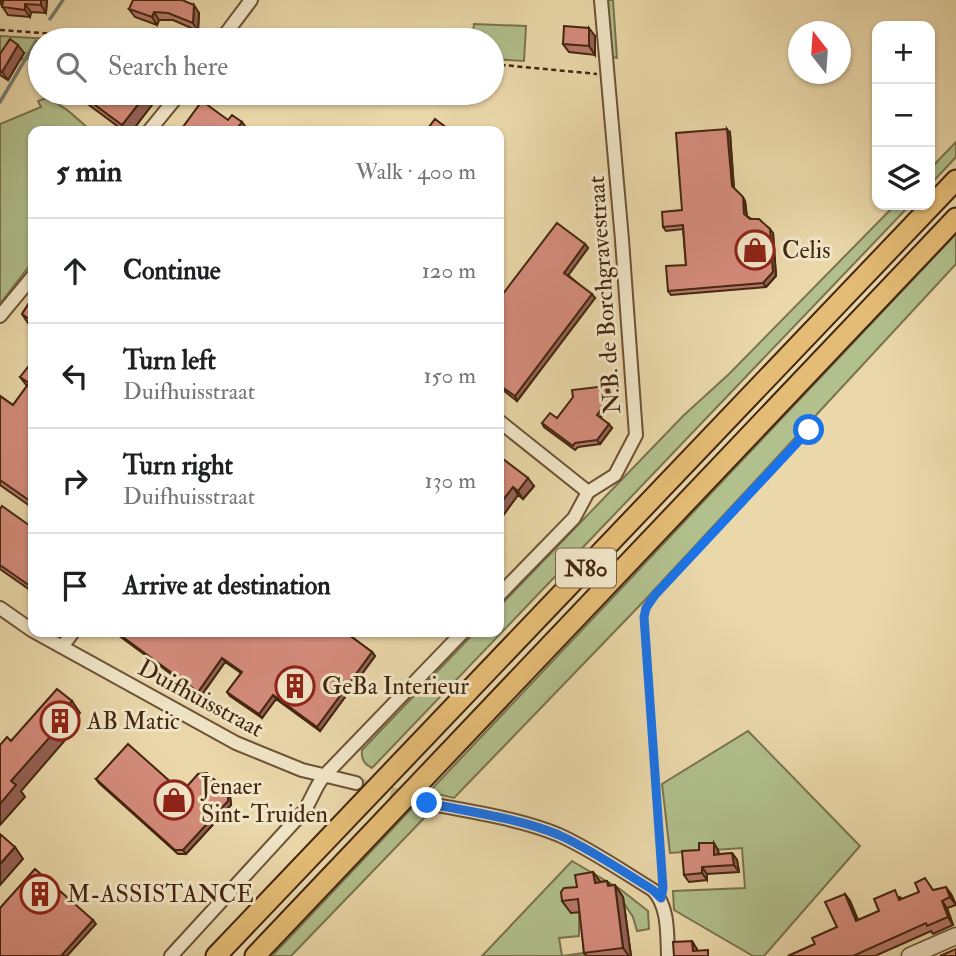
<!DOCTYPE html>
<html lang="en">
<head>
<meta charset="utf-8">
<style>
  :root { --surface:#fff; --page:#f2f2f2; --text:#202124; --muted:#757577; --line:#e0e0e0 }
  body { margin:0; font-family:"IM FELL Double Pica",serif; background:var(--page); color:var(--text) }
  .controls { position:absolute; right:21px; top:21px; display:grid; overflow:hidden; border-radius:14px; box-shadow:0 2px 5px #0004 }
  .controls button { width:63px; height:63px; display:grid; place-items:center; padding:0; border:0; border-bottom:2px solid var(--line); background:var(--surface); color:var(--text); font:35px sans-serif }
  .compass { position:absolute; left:788px; top:21px; width:63px; height:63px; border-radius:50%; background:var(--surface); box-shadow:0 2px 5px #0004; rotate:343deg }
  .stop { position:absolute; width:21px; height:21px; margin:-16px; border:5px solid #1a73e8; border-radius:50%; background:#fff }
  .stop.end { background:#1a73e8; border-color:#fff; box-shadow:0 2px 7px #0008 }
  .list { margin:0; padding:0; list-style:none }
  h2 { display:flex; justify-content:space-between; align-items:center; height:91px; margin:0; padding:0 28px; font-size:30px }
  h2 small { font-size:23px; font-weight:400; color:var(--muted) }
  .list li { display:grid; grid-template-columns:46px 1fr auto; gap:21px; align-items:center; box-sizing:border-box; height:105px; padding:0 28px; border-top:2px solid var(--line) }
  .list b { display:block; font-size:26px; white-space:nowrap }
  .list p { margin:0; font-size:23px; white-space:nowrap; color:var(--muted) }
  .list em { font-size:23px; font-style:normal; color:var(--muted) }
  .icon { flex:none; width:38px; height:38px; fill:none; stroke:currentColor; stroke-width:2; stroke-linecap:round; stroke-linejoin:round }
  .map { position:relative; flex:none; width:956px; height:956px; overflow:hidden }
  .search { position:absolute; background:var(--surface); box-shadow:0 2px 5px #0004; left:28px; top:28px; width:476px; height:77px; display:flex; align-items:center; gap:18px; box-sizing:border-box; padding:0 24px; border-radius:38px; color:var(--muted); font-size:26px }
  .panel { position:absolute; background:var(--surface); box-shadow:0 2px 5px #0004; left:28px; top:126px; width:476px; height:511px; border-radius:14px }
  .map>svg:first-child { display:block }
</style>
</head>
<body>
<div class="map">
<svg width="956" height="956" viewBox="0 0 956 956">
  <rect width="100%" height="100%" fill="#ead8aa"/>
  <filter id="stains"><feTurbulence type="fractalNoise" baseFrequency=".00286" numOctaves="4"/><feColorMatrix values="0 0 0 0 .2 0 0 0 0 .09 0 0 0 0 .02 0 0 0 .5 -.17"/></filter>
  <radialGradient id="worn" r=".72"><stop offset=".6" stop-color="#630" stop-opacity="0"/><stop offset="1" stop-color="#630" stop-opacity=".3"/></radialGradient>
  <!-- green -->
  <path fill="#b1c08d" stroke="#7a734e" stroke-width="2" d="M606,0H613L617,58L610,56Z
    M474,24L526,26L524,61L492,59V40H472Z
    M0,36L67,40H40V58L15,60L0,57Z
    M46,98C66,106 76,118 91,131H33V261L0,304V124L41,107L38,101Z
    M956,142V157L930,185V169Z
    M895,205H910L372,768C364,764 361,759 362,750L475,632H499V607L683,416L729,374Z
    M956,234V264L644,601L454,798L429,792Z
    M748,731L860,846L764,956H753L674,910L673,891L745,888L742,848L670,853L662,784Z
    M413,807L428,814L291,956H272Z
    M572,861L620,889L648,911L649,929L637,931L633,917L616,891L579,892V936L559,938L562,956L584,953V956H482Z"/>
  <g fill="none" stroke-linecap="round" stroke-linejoin="round">
    <!-- stream -->
    <path stroke="#777e71" stroke-width="3.5" d="M50,19L63,0
      M0,102L36,41"/>
    <!-- minor-tunnel -->
    <path stroke="#c9b48b" stroke-width="12" stroke-dasharray="12 6" stroke-linecap="butt" d="M356,783L427,803"/>
    <!-- minor casing -->
    <g stroke="#6d5236" stroke-width="16">
      <path id="minor" d="M221,40L251,0
        M149,131L180,93
        M0,316L33,276
        M499,421L588,492
        M499,595L574,518L588,492L615,475L636,435L622,240L601,0
        M0,608L33,631
        M35,632L236,743L302,770L356,783
        M62,647L73,632
        M427,803C470,812 518,818 559,835C592,850 622,871 653,890C669,907 667,934 668,956
        M171,956L304,811C312,799 315,787 324,776L463,632"/>
    </g>
    <!-- tertiary casing -->
    <g stroke="#6d5236" stroke-width="19">
      <path id="tertiary" d="M910,956L956,936"/>
    </g>
    <!-- trunk casing -->
    <g stroke="#43260f" stroke-width="23">
      <path id="trunk" d="M216,956L956,180
        M255,956L956,218"/>
    </g>
    <!-- path -->
    <path stroke="#43260f" stroke-width="2.5" stroke-dasharray="5 3.5" stroke-linecap="butt" d="M0,30L137,40
      M492,64L597,74
      M663,881L644,617L646,608L655,595L809,430"/>
    <!-- minor -->
    <use href="#minor" stroke="#f1e6c8" stroke-width="12"/>
    <!-- tertiary -->
    <use href="#tertiary" stroke="#f1e6c8" stroke-width="16"/>
    <!-- trunk -->
    <use href="#trunk" stroke="#e5bc75" stroke-width="19"/>
  </g>
  <!-- wall -->
  <path fill="#b7786b" stroke="#43260f" stroke-width="2" d="M0,0H47L46,13L31,12L30,17L8,15L0,3Z
    M129,9L199,13L198,31L173,20H159L157,25L135,17Z
    M595,36V55L569,52L563,44Z
    M24,53L8,80L0,75V54Z
    M77,93H161L132,131H124L81,99Z
    M730,133L734,189L745,201L747,216L773,233L776,276L766,287L671,295L668,291L686,265L683,229L666,231L663,227L682,210Z
    M585,244L588,248L568,275L595,298L517,401L499,387V299Z
    M33,297V328L30,326L22,314Z
    M33,372V508L0,485V396L13,405L27,386L20,377Z
    M606,386L609,390L611,403L600,418L612,428L600,444L578,447L575,450L544,427L542,423L557,418Z
    M499,456L534,486L523,499L518,495L499,521Z
    M0,509L33,528V592L0,569Z
    M114,632H345L372,652L375,656L320,731L276,699L262,718L240,703L230,696L227,692L241,673L225,662L201,696Z
    M96,779L182,792L230,796L231,805L186,854H178L99,783Z
    M718,850L719,854L732,853L737,860L739,872L707,874V880L689,882L684,875Z
    M593,872L600,882L607,881L610,886L615,885L623,897L631,956H587L584,953L580,912L571,913L562,901Z
    M934,890L951,894L956,905L947,908L953,925L933,934L931,931L875,956H788L815,944L837,927L845,894L850,901L858,920L879,911L900,897L901,899Z"/>
  <!-- shaded-wall -->
  <path fill="#956257" stroke="#43260f" stroke-width="2" d="M41,0H47L46,13L41,5Z
    M25,4L31,12L30,17L25,10Z
    M194,5L199,13L198,31L193,23Z
    M154,12L159,20L157,25L152,17Z
    M589,28L595,36V55L589,46Z
    M18,45L24,53L8,80L2,72Z
    M147,93H161L132,131H126L122,125Z
    M242,122L245,126L241,131L238,127Z
    M727,129L730,133L734,190L732,186Z
    M743,197L745,201L747,218L744,214Z
    M770,229L773,233L776,276L766,287L763,283Z
    M585,244L588,248L567,277L564,273Z
    M592,294L595,298L517,401L515,396Z
    M606,386L609,390L611,403L599,419L597,415Z
    M609,424L612,428L600,444L597,440Z
    M528,478L534,486L523,499L518,491Z
    M513,487L518,495L499,521V505Z
    M372,652L375,656L320,731L317,727Z
    M222,658L225,662L201,696L198,692Z
    M273,695L276,699L262,718L259,714Z
    M72,701L80,713L69,726L73,731L21,791L25,797L0,825V804L11,781L60,715Z
    M228,792L230,796L231,805L186,854L183,850Z
    M714,843L718,850L719,862L714,855Z
    M15,847L23,859L0,885V864Z
    M732,853L737,860L739,872L734,865Z
    M702,867L707,874V880L702,873Z
    M593,872L602,884L595,883Z
    M615,885L623,897L631,956H629L623,948Z
    M946,887L951,894L956,905L950,897Z
    M845,894L850,901L861,928L856,921Z
    M942,901L947,908L953,925L948,917Z
    M93,920L96,924L67,956H61Z
    M692,941L697,949L698,956L693,951Z"/>
  <!-- building -->
  <path fill="#d58c7c" stroke="#43260f" stroke-width="2" d="M0,0H41V5L25,4V10L2,7L3,2H0Z
    M133,0H182L194,5L193,23L168,13L154,12L152,17L129,9Z
    M564,26L589,28V46L563,44Z
    M10,39L18,45L2,72L0,71V54Z
    M79,93H147L122,125Z
    M202,101L228,120L232,115L242,122L238,127L244,131H180Z
    M435,119L451,131H426Z
    M727,129L732,186L743,197L744,214L750,219H759L770,229L773,272L763,283L668,291L666,266L686,265L683,225L663,227L662,212L682,210L676,133Z
    M557,223L585,244L564,273L592,294L515,396L499,385V299Z
    M33,297V322L22,314Z
    M28,367L33,372V503L0,480V396L13,405L29,383L20,377Z
    M606,386L608,399L597,415L609,424L597,440L575,443L573,446L542,423L550,413L557,418L573,397L572,390Z
    M499,456L528,478L518,491L513,487L499,505Z
    M2,506L33,528V588L0,565V509Z
    M116,632H345L372,652L317,727L273,695L259,714L237,699L227,692L242,672L222,658L198,692Z
    M57,689L72,701L60,715L65,720L11,781L16,785L0,804V745L7,737L11,741Z
    M128,744L182,792L198,774L207,773L228,792V801L183,850H175L96,779Z
    M0,834L15,847L0,864Z
    M699,843H714V855L732,853L734,865L702,867V873L684,875L682,851L699,850Z
    M35,869L93,920L61,956H0V908Z
    M593,872L595,883L607,881L608,886L615,885L623,948L584,953L578,899L562,901L561,892L564,888L577,887L575,875Z
    M925,878L933,890L946,887L950,897L942,901L948,917L927,926L926,923L853,956H788L815,944L812,938L837,927L825,902L845,894L856,921L879,911L874,899L895,890L899,900L919,892L915,883Z
    M692,941L693,951L708,950V956H674L673,942Z
    M956,949V956H940Z"/>
  <g fill="none" stroke-linecap="round" stroke-linejoin="round">
    <!-- route -->
    <path stroke="#1a73e8" stroke-width="9" d="M427,803C470,812 518,818 559,835C592,850 622,871 653,890L661,898L663,888L644,617L646,608L655,595L809,430"/>
  </g>
  <!-- icons -->
  <defs>
    <g id="shop-ring" transform="scale(2.0125)"><circle r="9.5" fill="#f1e6c8" stroke="#8f2418" stroke-width="1.5"/><path d="M-5-2.5h2.3a2.7 3.5 0 0 1 5.4 0H5L5.5 6h-11ZM-1.5-2.5h3a1.5 2.3 0 0 0-3 0Z" fill="#8f2418"/></g>
    <g id="building-ring" transform="scale(2.0125)"><circle r="9.5" fill="#f1e6c8" stroke="#8f2418" stroke-width="1.5"/><path d="M-4-6H4V6H1V3H-1V6H-4ZM-2.5-4.3h1.7v1.8h-1.7ZM.8-4.3h1.7v1.8H.8ZM-2.5-1h1.7V.8h-1.7ZM.8-1h1.7V.8H.8Z" fill="#8f2418"/></g>
  </defs>
  <g fill-rule="evenodd">
    <use href="#shop-ring" x="755" y="250"/>
    <use href="#building-ring" x="295" y="686"/>
    <use href="#building-ring" x="60" y="721"/>
    <use href="#shop-ring" x="174" y="800"/>
    <use href="#building-ring" x="40" y="894"/>
  </g>
  <g text-anchor="middle" stroke-width="6" stroke-linejoin="round" paint-order="stroke">
    <!-- shield labels -->
    <rect fill="#f1e6c8" stroke="#776046" stroke-width="2" x="556" y="548.5" width="60" height="39" rx="5"/>
    <g font-size="23" font-weight="bold" fill="#43260f">
      <text x="586" y="576">N80</text>
    </g>
    <!-- poi labels -->
    <g font-size="24" fill="#43260f" stroke="#f1e6c8" text-anchor="start">
      <text x="782" y="258">Celis</text>
      <text x="322" y="694">GeBa Interieur</text>
      <text x="87" y="729">AB Matic</text>
      <text x="201" y="794">Jenaer<tspan x="201" dy="28">Sint-Truiden</tspan></text>
      <text x="67" y="902">M-ASSISTANCE</text>
    </g>
    <!-- street labels -->
    <g font-size="24" fill="#43260f" stroke="#f1e6c8">
      <text transform="translate(604 295) rotate(-94)" y="8">N.B. de Borchgravestraat</text>
      <text transform="translate(201 698) rotate(28)" y="8">Duifhuisstraat</text>
    </g>
  </g>
  <rect width="100%" height="100%" filter="url(#stains)"/>
  <rect width="100%" height="100%" fill="url(#worn)"/>
</svg>
<div class="controls">
<button>+</button>
<button>−</button>
<button><svg class="icon" aria-label="layers" viewBox="0 0 24 24"><path d="M12 4l9 5-9 5-9-5zM3 14l9 5 9-5"/></svg></button>
</div>
<svg class="compass" viewBox="-18 -18 36 36"><path d="M0-13l5 13h-10z" fill="#e53935"/><path d="M0 13l5-13h-10z" fill="#757577"/></svg>
<div class="stop" style="left:809px;top:430px"></div>
<div class="stop end" style="left:427px;top:803px"></div>
<div class="search"><svg class="icon" aria-label="search" viewBox="0 0 24 24"><circle cx="10" cy="10" r="6"/><path d="M15 15l6 6"/></svg>Search here</div>
<section class="panel">
<h2>5 min<small>Walk · 400 m</small></h2>
<ul class="list">
<li><svg class="icon" aria-label="ahead" viewBox="0 0 24 24"><path d="M12 20V5M6 11l6-6 6 6"/></svg><div><b>Continue</b></div><em>120 m</em></li>
<li><svg class="icon" aria-label="left" viewBox="0 0 24 24"><path d="M17 20v-9H6M10 6l-5 5 5 5"/></svg><div><b>Turn left</b><p>Duifhuisstraat</p></div><em>150 m</em></li>
<li><svg class="icon" aria-label="right" viewBox="0 0 24 24"><path d="M7 20v-9h11M14 6l5 5-5 5"/></svg><div><b>Turn right</b><p>Duifhuisstraat</p></div><em>130 m</em></li>
<li><svg class="icon" aria-label="arrive" viewBox="0 0 24 24"><path d="M6 21V4h12l-3 4 3 4H6"/></svg><div><b>Arrive at destination</b></div></li>
</ul>
</section>
</div>
</body>
</html>
